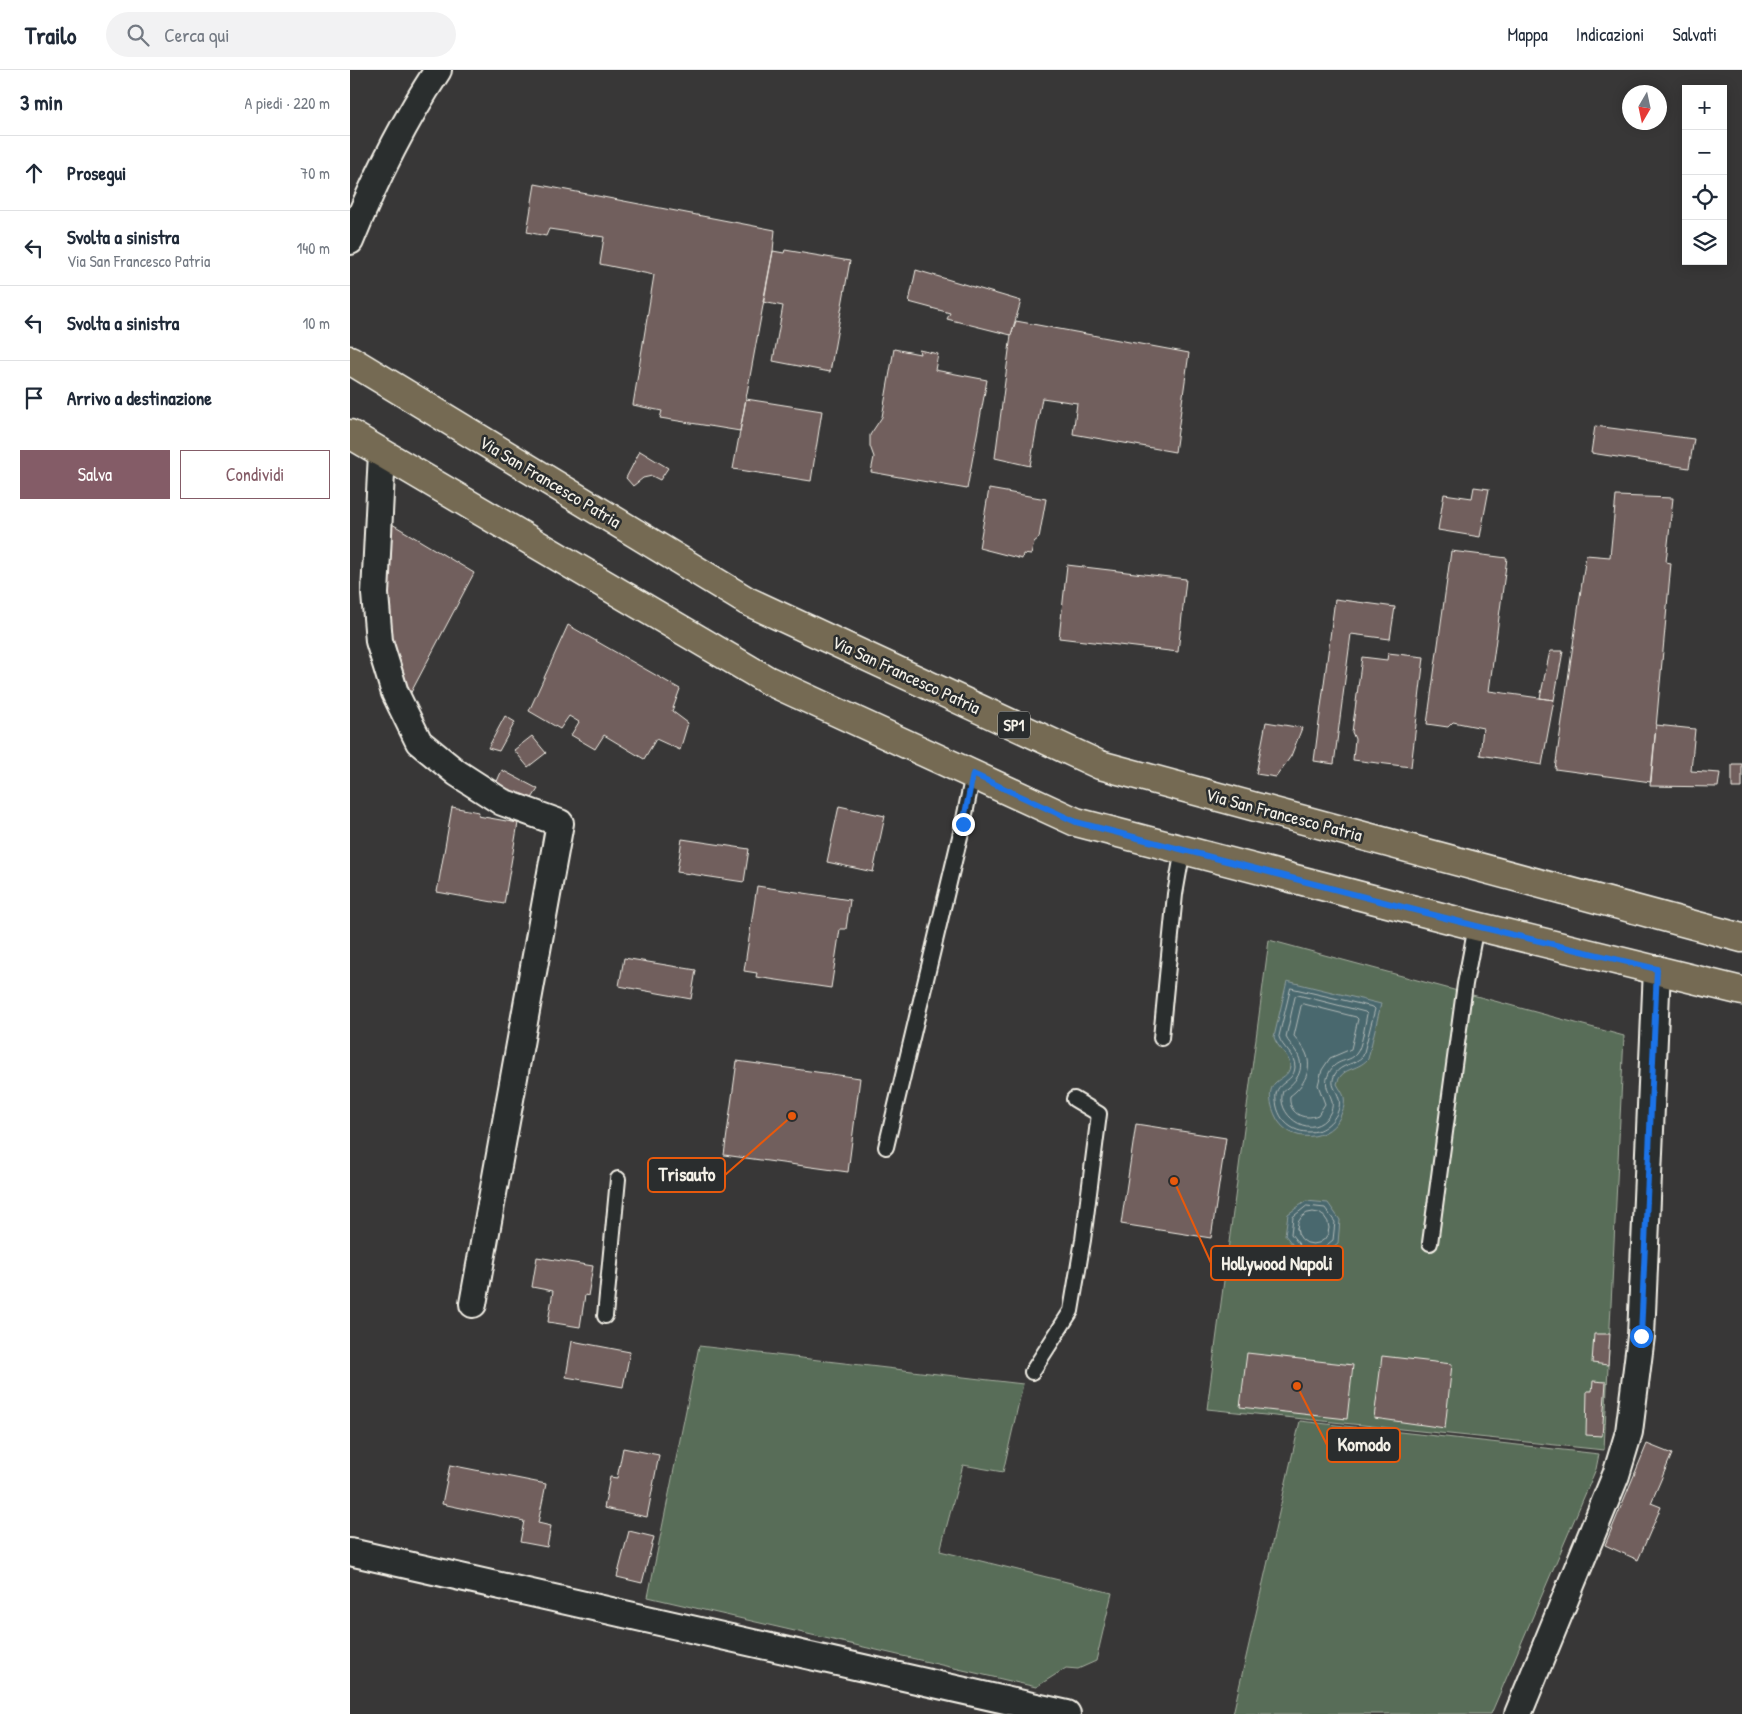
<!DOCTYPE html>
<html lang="it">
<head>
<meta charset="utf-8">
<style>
  :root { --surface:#fff; --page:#f2f2f3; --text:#1f2937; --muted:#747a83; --line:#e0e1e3; --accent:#845c67 }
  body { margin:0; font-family:"Patrick Hand",sans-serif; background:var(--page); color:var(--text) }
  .controls { position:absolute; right:15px; top:15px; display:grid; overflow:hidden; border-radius:0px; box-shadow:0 2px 12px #0003 }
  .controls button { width:45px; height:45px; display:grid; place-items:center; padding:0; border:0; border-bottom:1px solid var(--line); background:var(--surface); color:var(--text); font:25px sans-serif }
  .compass { position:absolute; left:1272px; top:15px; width:45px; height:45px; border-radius:50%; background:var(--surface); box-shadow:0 2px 12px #0003; rotate:189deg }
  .stop { position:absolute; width:15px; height:15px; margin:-11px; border:4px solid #1a73e8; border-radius:50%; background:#fff }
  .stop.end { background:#1a73e8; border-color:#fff; box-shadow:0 1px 5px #0008 }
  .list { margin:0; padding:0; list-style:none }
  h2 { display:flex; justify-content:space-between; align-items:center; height:65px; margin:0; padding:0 20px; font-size:21px }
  h2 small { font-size:16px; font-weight:400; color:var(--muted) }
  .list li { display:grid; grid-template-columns:32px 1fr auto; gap:15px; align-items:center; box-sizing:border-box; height:75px; padding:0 20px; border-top:1px solid var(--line) }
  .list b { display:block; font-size:19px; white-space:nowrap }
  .list p { margin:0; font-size:16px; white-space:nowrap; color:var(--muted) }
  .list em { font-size:16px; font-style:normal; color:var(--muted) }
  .actions { display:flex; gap:10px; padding:15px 20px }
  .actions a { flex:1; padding:11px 0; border:1px solid var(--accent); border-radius:0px; text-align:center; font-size:18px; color:var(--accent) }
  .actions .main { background:var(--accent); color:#fff }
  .icon { flex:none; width:28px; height:28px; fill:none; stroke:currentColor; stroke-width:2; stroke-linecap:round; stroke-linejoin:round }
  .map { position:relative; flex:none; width:1392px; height:1644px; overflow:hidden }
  header { display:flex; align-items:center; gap:30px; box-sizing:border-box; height:70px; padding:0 25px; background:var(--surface); border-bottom:1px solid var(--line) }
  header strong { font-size:24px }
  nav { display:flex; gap:28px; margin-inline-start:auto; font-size:18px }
  .search { width:350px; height:45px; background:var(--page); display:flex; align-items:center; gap:12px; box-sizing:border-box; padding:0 18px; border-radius:28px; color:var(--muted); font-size:19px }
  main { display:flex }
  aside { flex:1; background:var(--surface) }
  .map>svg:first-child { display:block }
</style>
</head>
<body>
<header>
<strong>Trailo</strong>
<div class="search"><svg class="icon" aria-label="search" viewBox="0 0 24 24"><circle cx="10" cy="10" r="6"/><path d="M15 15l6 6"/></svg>Cerca qui</div>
<nav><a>Mappa</a><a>Indicazioni</a><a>Salvati</a></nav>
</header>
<main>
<aside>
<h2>3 min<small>A piedi · 220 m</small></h2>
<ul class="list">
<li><svg class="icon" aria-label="ahead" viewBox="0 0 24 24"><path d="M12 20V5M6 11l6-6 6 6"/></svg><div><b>Prosegui</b></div><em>70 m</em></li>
<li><svg class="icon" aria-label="left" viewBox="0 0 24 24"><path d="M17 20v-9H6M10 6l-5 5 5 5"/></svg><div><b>Svolta a sinistra</b><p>Via San Francesco Patria</p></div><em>140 m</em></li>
<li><svg class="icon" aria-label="left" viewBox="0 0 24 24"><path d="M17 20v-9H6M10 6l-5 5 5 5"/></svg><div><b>Svolta a sinistra</b></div><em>10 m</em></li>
<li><svg class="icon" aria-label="arrive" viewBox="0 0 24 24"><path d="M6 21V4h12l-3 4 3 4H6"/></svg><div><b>Arrivo a destinazione</b></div></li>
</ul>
<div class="actions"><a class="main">Salva</a><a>Condividi</a></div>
</aside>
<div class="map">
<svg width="1392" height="1644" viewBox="0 0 1392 1644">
  <rect width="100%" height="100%" fill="#383737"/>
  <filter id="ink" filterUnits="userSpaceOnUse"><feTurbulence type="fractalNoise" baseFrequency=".02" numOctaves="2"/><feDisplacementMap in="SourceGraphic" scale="10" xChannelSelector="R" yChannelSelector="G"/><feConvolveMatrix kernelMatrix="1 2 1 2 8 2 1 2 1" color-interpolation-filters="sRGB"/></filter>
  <g filter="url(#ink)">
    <!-- green -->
    <path fill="#586d58" stroke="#a6afa0" d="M919,870L1274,966L1254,1380L857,1339Z
      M349,1276L673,1314L653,1402L613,1395L590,1481L762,1523L746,1591L728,1599L716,1598L686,1617L298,1527Z
      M950,1351L1249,1384L1246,1399L1141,1644H883Z"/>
    <!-- water -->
    <path fill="#4a676e" stroke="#8e9e9f" d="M937,911L1031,934L1018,989C1006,1002 992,996 987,1014C989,1018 993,1023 994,1027C995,1032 994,1038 992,1042C983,1073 937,1075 925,1045C921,1036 917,1021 925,1013C931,1007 939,1006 940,996C940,985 927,978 924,967Z
      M956,1131L978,1133L990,1150L988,1173L970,1186L949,1183L935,1165L938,1144Z"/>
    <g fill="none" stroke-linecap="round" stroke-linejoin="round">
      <!-- shore -->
      <path stroke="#b0bab7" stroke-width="1" d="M941,918L1023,937L1025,939L1013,986C1005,995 991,994 985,1004C979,1016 987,1019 989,1029C992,1043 979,1057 967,1061C958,1063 949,1062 941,1057C932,1051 927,1042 926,1031C923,1011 944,1014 945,997C945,984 932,978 929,967Z
        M948,925L1015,942L1017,944C1015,953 1012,978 1006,984C999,993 986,988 979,1003C969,1023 993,1028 976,1049C958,1069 925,1044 933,1021C948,1011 957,997 945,980C942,975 938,972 936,967L945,927Z
        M954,934L1006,947L1008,949L1001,979L980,988L972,1000L968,1015L975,1034L968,1045C953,1051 938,1043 940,1026C954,1016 963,999 956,983C953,976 948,971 944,966L951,936Z
        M957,1136L975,1138L985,1152L983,1170L969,1181L952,1178L941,1164L943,1147Z
        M947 1158a16 16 0 1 1 32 0a16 16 0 1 1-32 0Z"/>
    </g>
    <!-- building -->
    <path fill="#715e5d" stroke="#f4f1e8" d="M185,114L425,160L423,181L390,361L310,348L312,341L283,335L304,205L250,194L254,167L199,159L196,166L177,162Z
      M435,180L500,191L480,302L423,291L433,236L413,232L423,181L434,183Z
      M566,200L671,231L661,265L597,249L600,243L559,232Z
      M666,251L839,283L825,382L723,364L727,333L692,328L680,396L645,388L661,265Z
      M544,279L570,284L569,280L588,284L585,300L637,310L617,419L521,402L524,387L520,376V365L532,347Z
      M396,329L472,341L461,411L383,399Z
      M1245,356L1344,369L1339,398L1241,383Z
      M290,381L318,398L310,410L302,406L293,408L283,416L276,408Z
      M1124,417L1139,419L1130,467L1088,460L1094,424L1122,428Z
      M639,419L696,429L689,468L684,472L681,485L673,484L672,489L629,478Z
      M1266,426L1323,428L1316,492L1321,493L1301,712L1205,699L1236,485L1260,487Z
      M42,454L124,503L57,630L36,557L35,520Z
      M1101,481L1157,488L1139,621L1204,630L1192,695L1130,685L1133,658L1103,652L1098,657L1077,654Z
      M717,495L836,509L828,582L709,568Z
      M985,529L1045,537L1040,569L1001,564L984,694L964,691Z
      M218,555L330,619L322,641L338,653L330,680L306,669L294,689L254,665L245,679L221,665L229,652L219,646L210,659L179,641Z
      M1200,581H1213L1204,630L1190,628Z
      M1038,583L1074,587L1061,697L1003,690L1005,669L1002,662L1012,587L1037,590Z
      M155,646L165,652L149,681L138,678Z
      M916,652L952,658L941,686L926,707L906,704Z
      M1306,655L1345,659L1341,701L1370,703L1368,717L1300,716Z
      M182,666L196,683L178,697L164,680Z
      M1382,694H1392V718H1382Z
      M152,700L188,719L179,733L145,716Z
      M489,736L535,746L523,802L477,792Z
      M102,737L129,742L128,746L168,753L154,834L87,822Z
      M332,769L399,779L394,812L327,802Z
      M407,816L500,830L496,859H490L481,918L406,907L407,903L394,901Z
      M274,888L346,900L341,929L269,916Z
      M387,991L510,1008L498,1102L374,1085Z
      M786,1054L876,1068L861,1168L771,1154Z
      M187,1187L243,1196L238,1226L235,1225L230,1257L198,1252L203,1221L182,1217Z
      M1244,1264H1260L1258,1295L1242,1293Z
      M222,1271L280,1282L273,1317L216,1307Z
      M897,1283L1003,1295L997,1349L890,1337Z
      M1032,1286L1102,1294L1095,1358L1024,1348Z
      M1243,1311L1256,1312L1252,1366L1236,1365L1237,1321H1242Z
      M1297,1374L1322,1384L1301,1433L1311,1437L1288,1490L1255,1475Z
      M273,1378L309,1385L297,1447L254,1438L260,1407L267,1408Z
      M100,1395L196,1414L188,1453L201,1456L197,1477L170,1472L174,1451L92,1434Z
      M279,1461L304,1467L292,1513L267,1507Z"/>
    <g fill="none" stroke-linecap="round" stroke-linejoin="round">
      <!-- lane casing -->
      <g stroke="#f4f1e8" stroke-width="18">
        <path id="lane" d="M811,968L825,824L833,779
          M536,1077L613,754L623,704
          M1080,1173L1115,914L1126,856
          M255,1246L268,1109
          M682,1302L721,1241L733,1170L749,1044L724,1029"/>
      </g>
      <!-- street casing -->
      <g stroke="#f4f1e8" stroke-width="30">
        <path id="street" d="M0,171C24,112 53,53 88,0
          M32,383L25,524L29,571L45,623L69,672L107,703L152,732L210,753L123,1234
          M0,1482L717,1644
          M1168,1644L1266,1405L1279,1362L1291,1266L1307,899"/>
      </g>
      <!-- primary casing -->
      <g stroke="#f4f1e8" stroke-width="31">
        <path id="primary" d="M0,290L397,531L750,695L1392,868
          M0,364L417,610L726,752L1126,856L1392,921"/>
      </g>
      <!-- lane -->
      <use href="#lane" stroke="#2a2d2e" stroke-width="14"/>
      <!-- street -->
      <use href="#street" stroke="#2a2d2e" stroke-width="26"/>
      <!-- primary -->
      <use href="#primary" stroke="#756b52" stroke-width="28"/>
    </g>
  </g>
  <g fill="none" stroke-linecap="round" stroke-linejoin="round" filter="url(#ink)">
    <!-- route -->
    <path stroke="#1a73e8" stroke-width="6" d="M613,754L623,704L726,752L1126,856L1307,899L1291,1266"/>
  </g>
  <g text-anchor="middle" stroke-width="5" stroke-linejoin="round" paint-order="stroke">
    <!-- shield labels -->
    <rect fill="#2a2d2e" stroke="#b7b6b0" stroke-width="1" x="648" y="641.5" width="32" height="27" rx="4"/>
    <g font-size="16" font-weight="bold" fill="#f4f1e8">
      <text x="664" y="661">SP1</text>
    </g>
    <!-- street labels -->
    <g font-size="18" fill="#f4f1e8" stroke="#2a2d2e">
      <text transform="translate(200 412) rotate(31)" y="6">Via San Francesco Patria</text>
      <text transform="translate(556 605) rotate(25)" y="6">Via San Francesco Patria</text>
      <text transform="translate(934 745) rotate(15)" y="6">Via San Francesco Patria</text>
    </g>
  </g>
  <!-- callouts -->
  <path fill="none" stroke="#e8590c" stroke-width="2" d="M442 1046L375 1105M824 1111L861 1193M947 1316L977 1375"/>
  <g fill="#e8590c" stroke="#2a2d2e" stroke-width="2">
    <circle cx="442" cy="1046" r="5"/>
    <circle cx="824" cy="1111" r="5"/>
    <circle cx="947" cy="1316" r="5"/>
  </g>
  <g fill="#2a2d2e" stroke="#e8590c" stroke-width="2">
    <rect x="298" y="1088" width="77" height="34" rx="5"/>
    <rect x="861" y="1176" width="132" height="34" rx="5"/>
    <rect x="977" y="1358" width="73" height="34" rx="5"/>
  </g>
  <g font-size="19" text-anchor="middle" font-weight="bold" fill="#f4f1e8">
    <text x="337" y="1111">Trisauto</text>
    <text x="927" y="1200">Hollywood Napoli</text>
    <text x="1014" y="1381">Komodo</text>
  </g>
</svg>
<div class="controls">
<button>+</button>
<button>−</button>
<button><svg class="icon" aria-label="locate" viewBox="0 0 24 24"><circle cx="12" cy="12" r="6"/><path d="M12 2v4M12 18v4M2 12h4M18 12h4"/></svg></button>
<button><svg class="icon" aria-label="layers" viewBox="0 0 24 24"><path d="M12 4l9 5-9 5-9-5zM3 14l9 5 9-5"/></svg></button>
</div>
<svg class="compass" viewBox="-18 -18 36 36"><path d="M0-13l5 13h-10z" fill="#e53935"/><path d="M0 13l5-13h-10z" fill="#747a83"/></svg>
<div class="stop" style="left:1291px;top:1266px"></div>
<div class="stop end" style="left:613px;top:754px"></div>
</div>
</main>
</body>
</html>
